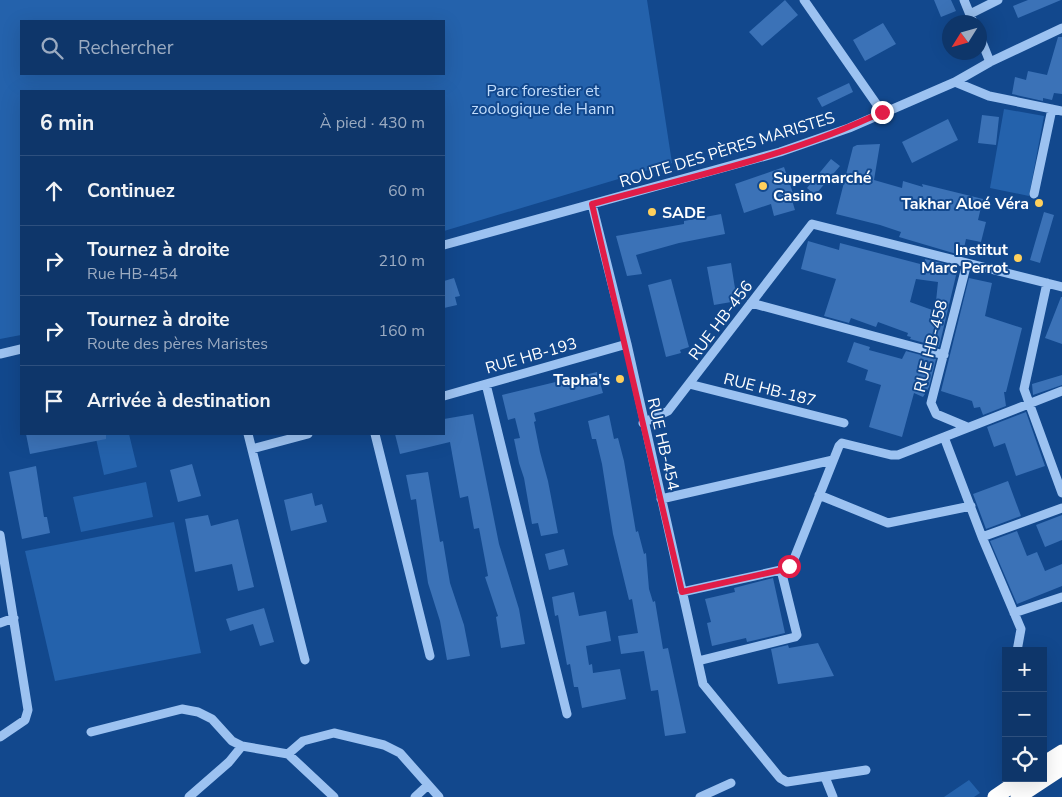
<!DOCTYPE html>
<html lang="fr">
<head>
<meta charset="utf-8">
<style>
  :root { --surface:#0e366a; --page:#1c4172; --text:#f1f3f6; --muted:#9babc1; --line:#2e507e }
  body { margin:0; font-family:"Nunito Sans",sans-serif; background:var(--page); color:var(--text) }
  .controls { position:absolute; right:15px; bottom:15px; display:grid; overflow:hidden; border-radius:0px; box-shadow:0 5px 20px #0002 }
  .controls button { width:45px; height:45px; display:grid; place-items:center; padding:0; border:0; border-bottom:1px solid var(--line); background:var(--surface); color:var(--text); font:25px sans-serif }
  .compass { position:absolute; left:942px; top:15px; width:45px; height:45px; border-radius:50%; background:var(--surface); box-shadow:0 5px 20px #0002; rotate:233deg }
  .stop { position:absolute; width:15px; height:15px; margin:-11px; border:4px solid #e11d48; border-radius:50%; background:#fff }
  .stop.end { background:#e11d48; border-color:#fff; box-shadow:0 1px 5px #0008 }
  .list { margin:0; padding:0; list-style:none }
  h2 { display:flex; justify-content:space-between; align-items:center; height:65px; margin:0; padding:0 20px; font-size:21px }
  h2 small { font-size:16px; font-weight:400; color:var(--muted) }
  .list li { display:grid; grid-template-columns:32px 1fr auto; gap:15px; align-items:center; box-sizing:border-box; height:70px; padding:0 20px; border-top:1px solid var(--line) }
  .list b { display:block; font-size:19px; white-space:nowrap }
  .list p { margin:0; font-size:16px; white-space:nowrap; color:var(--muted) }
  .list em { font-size:16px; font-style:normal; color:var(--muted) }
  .icon { flex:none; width:28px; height:28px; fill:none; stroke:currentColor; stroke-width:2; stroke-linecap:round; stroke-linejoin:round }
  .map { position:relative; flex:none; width:1062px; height:797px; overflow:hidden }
  .search { position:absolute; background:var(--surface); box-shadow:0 5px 20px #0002; left:20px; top:20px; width:425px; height:55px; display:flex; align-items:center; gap:12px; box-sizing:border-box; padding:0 18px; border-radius:0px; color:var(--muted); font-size:19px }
  .panel { position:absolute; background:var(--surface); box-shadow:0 5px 20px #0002; left:20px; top:90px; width:425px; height:345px; border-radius:0px }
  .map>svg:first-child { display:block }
</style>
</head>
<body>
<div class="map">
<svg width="1062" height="797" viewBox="0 0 1062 797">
  <rect width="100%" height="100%" fill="#12488d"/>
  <!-- green -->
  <path fill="#2462ac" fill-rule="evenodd" d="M0,0H647L672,163L444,231V91H21V335L0,339ZM21,21H444V74H21Z
    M1004,109L1044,116L1029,196L990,188Z
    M95,434H129L137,467L104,475Z
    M146,482L153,517L81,532L73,497Z
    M174,522L201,653L55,681L25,551Z
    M969,780L980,793L974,797H944Z"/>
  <!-- building -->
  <path fill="#3b72b7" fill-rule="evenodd" d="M785,0L798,15L762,46L749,32Z
    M934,0H951L956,11L941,17Z
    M1028,0H1061L1018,18L1013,6Z
    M883,23L896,44L865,61L853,40Z
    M1058,37H1062V94L1054,93L1052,100L1043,98V101L1012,94L1015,77L1026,80L1028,71L1047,75Z
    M849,83L853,92L822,107L817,98Z
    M982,115L999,117L996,145L978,143Z
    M948,119L958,140L912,163L902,142Z
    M880,144L874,180L902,188L903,181L923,187L922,184L983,199L978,220L986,222L981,242L966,239L963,253L960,255L899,237L901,232L880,225L836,214L853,147L857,145Z
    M831,159L840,166L815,195L807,188Z
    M784,167L794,196L791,197L795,210L774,216L771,204L744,213L735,184Z
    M1044,212L1054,215L1040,263L1030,260Z
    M721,214L725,234L679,243L636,255L642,274L627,276L616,236L684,224V221Z
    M808,241L839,250L840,243L924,265L925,259L958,267L939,347L910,339L911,337L907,336L908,333L878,322L876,327L851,318L849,323L824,316L836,279L801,269ZM916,279L938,282L935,311L910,302Z
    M731,263L737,301L714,305L707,267Z
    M454,278L460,296L455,297L457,305L444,308V281Z
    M969,278L992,283L985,316L1022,328L1006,392H1004L1006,406L983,415L980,407L974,408L972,401L941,391Z
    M671,279L689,347L680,350L681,353L666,357L648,285Z
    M1061,297H1062V344L1045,338Z
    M854,342L870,347L869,350L902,359L906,351L936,359L929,387L923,397L914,393L902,437L869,427L881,385L865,380L868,370L847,362Z
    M597,372L603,393L534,413L536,421L534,422L540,452L548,481L558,533L541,536L538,523L532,524L524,478L519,463L514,439L520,438L515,418L508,420L502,395Z
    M1062,375V385L1033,395L1032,384Z
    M1026,412L1045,466L1016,476L1005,443L994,447L987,427Z
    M473,414L499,544L519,609L525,644L501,648L496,617L498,616L485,577L488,576L479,528L474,529L468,496L460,498L450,442L400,454L395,434H444V419Z
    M609,415L614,439L618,438L624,461L636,532L638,531L644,554L646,553L649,589L653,602L655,601L663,649L668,648L686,733L665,736L658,690L651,691L644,651L621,654L618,636L638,633L632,599L629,600L613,534L602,464L596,439H592L588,421Z
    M26,434H106V439L30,454Z
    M192,464L201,496L178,502L170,470Z
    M36,466L44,517H47L50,533L22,539L9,472Z
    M428,472L440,542L443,541L450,583L464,625L470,656L447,660L440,621L428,583L416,499L411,500L406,475Z
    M1008,481L1021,516L986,529L973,494Z
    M312,493L315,506L322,504L327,522L291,531L284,500Z
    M208,515L211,526L238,519L254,587L238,591L232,564L195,572L185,519Z
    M1062,515V540L1045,547L1036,525Z
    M1017,531L1027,556L1037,552L1045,571L1062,564V586L1017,604L990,541Z
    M564,549L568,565L549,570L545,554Z
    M773,578L785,633L747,642L746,638L712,646L707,623L711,622L705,599L735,592L734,588Z
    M574,592L579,616L606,611L611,641L586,646L589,665L592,664L593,673L620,669L626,699L582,708L578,687H574L570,664L567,665L558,615L555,616L552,597Z
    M264,608L274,642L260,646L253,624L230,631L226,619Z
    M818,643L834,676L778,684L771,649L788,645L789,648Z"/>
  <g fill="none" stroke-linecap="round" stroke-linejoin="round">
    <!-- minor -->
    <path stroke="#9cc2f1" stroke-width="9" d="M804,0L882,112
      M964,0L973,22
      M970,14L998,0
      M980,37L990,62
      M955,82L989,96L1062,111
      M1034,194L1052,109
      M592,204L627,344L703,684L780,778L787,782L866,770
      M444,245L780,152L849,128L955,82L990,62L1062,28
      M1047,283L1024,389L1062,493
      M751,303L944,355
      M0,354L21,349
      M486,384L567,714
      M689,384L844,423
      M444,396L627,344
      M643,423L668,411L812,224L1062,287
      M967,427L936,414L931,403L967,263
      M248,434L305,660
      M375,434L430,656
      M944,437L982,537L1021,629L1017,651
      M252,449L308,434
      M819,495L888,523L971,506
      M661,499L833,460
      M0,535L28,710L25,720L0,737
      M982,537L1062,508
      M682,592L781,570L792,564L839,446L842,443L891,455H898L1062,391
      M1014,613L1062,597
      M0,623L14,618
      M698,661L795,637L797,635L781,570
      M91,732L182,709L198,712L212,719L232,741L242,746L288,754L334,797
      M288,754L303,741L334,733L384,745L400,753L439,797
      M825,777L833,797
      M189,797L229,762L242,746
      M415,797L428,785
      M700,797L731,783"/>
    <!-- highway -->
    <path stroke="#fff" stroke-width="15" d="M1043,764L1062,752
      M995,797L1023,778
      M1018,797L1062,768"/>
  </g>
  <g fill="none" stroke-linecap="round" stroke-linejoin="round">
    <!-- route -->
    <path stroke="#e11d48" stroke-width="6" d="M789,566L781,570L682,592L592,204C689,177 791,156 882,112"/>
  </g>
  <!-- markers -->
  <g fill="#ffd05c" stroke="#12488d" stroke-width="2">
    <circle cx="763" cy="186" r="5"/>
    <circle cx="1039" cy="203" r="5"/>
    <circle cx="652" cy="212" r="5"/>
    <circle cx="1018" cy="258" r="5"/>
    <circle cx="620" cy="379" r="5"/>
  </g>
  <g text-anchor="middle" stroke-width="4" stroke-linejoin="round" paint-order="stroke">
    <!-- park labels -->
    <g font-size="16" fill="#c2ddfc" stroke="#12488d">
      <text x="543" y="96">Parc forestier et<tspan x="543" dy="18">zoologique de Hann</tspan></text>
    </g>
    <!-- street labels -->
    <g font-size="16" fill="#fff" stroke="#12488d">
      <text transform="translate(727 149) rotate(-17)" y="6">ROUTE DES PÈRES MARISTES</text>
      <text transform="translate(720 320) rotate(-53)" y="6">RUE HB-456</text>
      <text transform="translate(930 346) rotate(-76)" y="6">RUE HB-458</text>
      <text transform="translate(531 355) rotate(-16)" y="6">RUE HB-193</text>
      <text transform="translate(770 389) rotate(14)" y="6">RUE HB-187</text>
      <text transform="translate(664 444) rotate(77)" y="6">RUE HB-454</text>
    </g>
    <!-- poi labels -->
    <g font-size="16" font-weight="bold" fill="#fff" stroke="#12488d" text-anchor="end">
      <text x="773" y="183" text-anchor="start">Supermarché<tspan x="773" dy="18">Casino</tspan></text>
      <text x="1029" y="209">Takhar Aloé Véra</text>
      <text x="662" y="218" text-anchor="start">SADE</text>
      <text x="1008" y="255">Institut<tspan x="1008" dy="18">Marc Perrot</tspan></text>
      <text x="610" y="385">Tapha's</text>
    </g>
  </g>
</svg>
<div class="controls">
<button>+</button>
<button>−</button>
<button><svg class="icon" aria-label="locate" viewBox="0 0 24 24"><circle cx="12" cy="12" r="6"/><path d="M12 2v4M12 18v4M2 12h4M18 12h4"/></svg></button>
</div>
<svg class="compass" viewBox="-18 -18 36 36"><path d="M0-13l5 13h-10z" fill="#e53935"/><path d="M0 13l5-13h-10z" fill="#9babc1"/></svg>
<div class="stop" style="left:789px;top:566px"></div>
<div class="stop end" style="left:882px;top:112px"></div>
<div class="search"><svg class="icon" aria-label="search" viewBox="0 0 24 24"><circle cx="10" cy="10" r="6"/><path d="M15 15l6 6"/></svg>Rechercher</div>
<section class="panel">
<h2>6 min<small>À pied · 430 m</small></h2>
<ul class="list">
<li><svg class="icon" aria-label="ahead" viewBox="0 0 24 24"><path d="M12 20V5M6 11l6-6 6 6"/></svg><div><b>Continuez</b></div><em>60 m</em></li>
<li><svg class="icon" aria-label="right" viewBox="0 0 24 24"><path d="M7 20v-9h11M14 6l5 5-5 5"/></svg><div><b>Tournez à droite</b><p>Rue HB-454</p></div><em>210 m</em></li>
<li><svg class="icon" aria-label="right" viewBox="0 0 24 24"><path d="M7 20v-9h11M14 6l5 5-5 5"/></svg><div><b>Tournez à droite</b><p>Route des pères Maristes</p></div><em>160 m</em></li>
<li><svg class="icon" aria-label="arrive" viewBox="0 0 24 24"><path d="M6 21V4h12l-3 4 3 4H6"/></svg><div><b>Arrivée à destination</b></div></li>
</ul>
</section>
</div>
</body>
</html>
